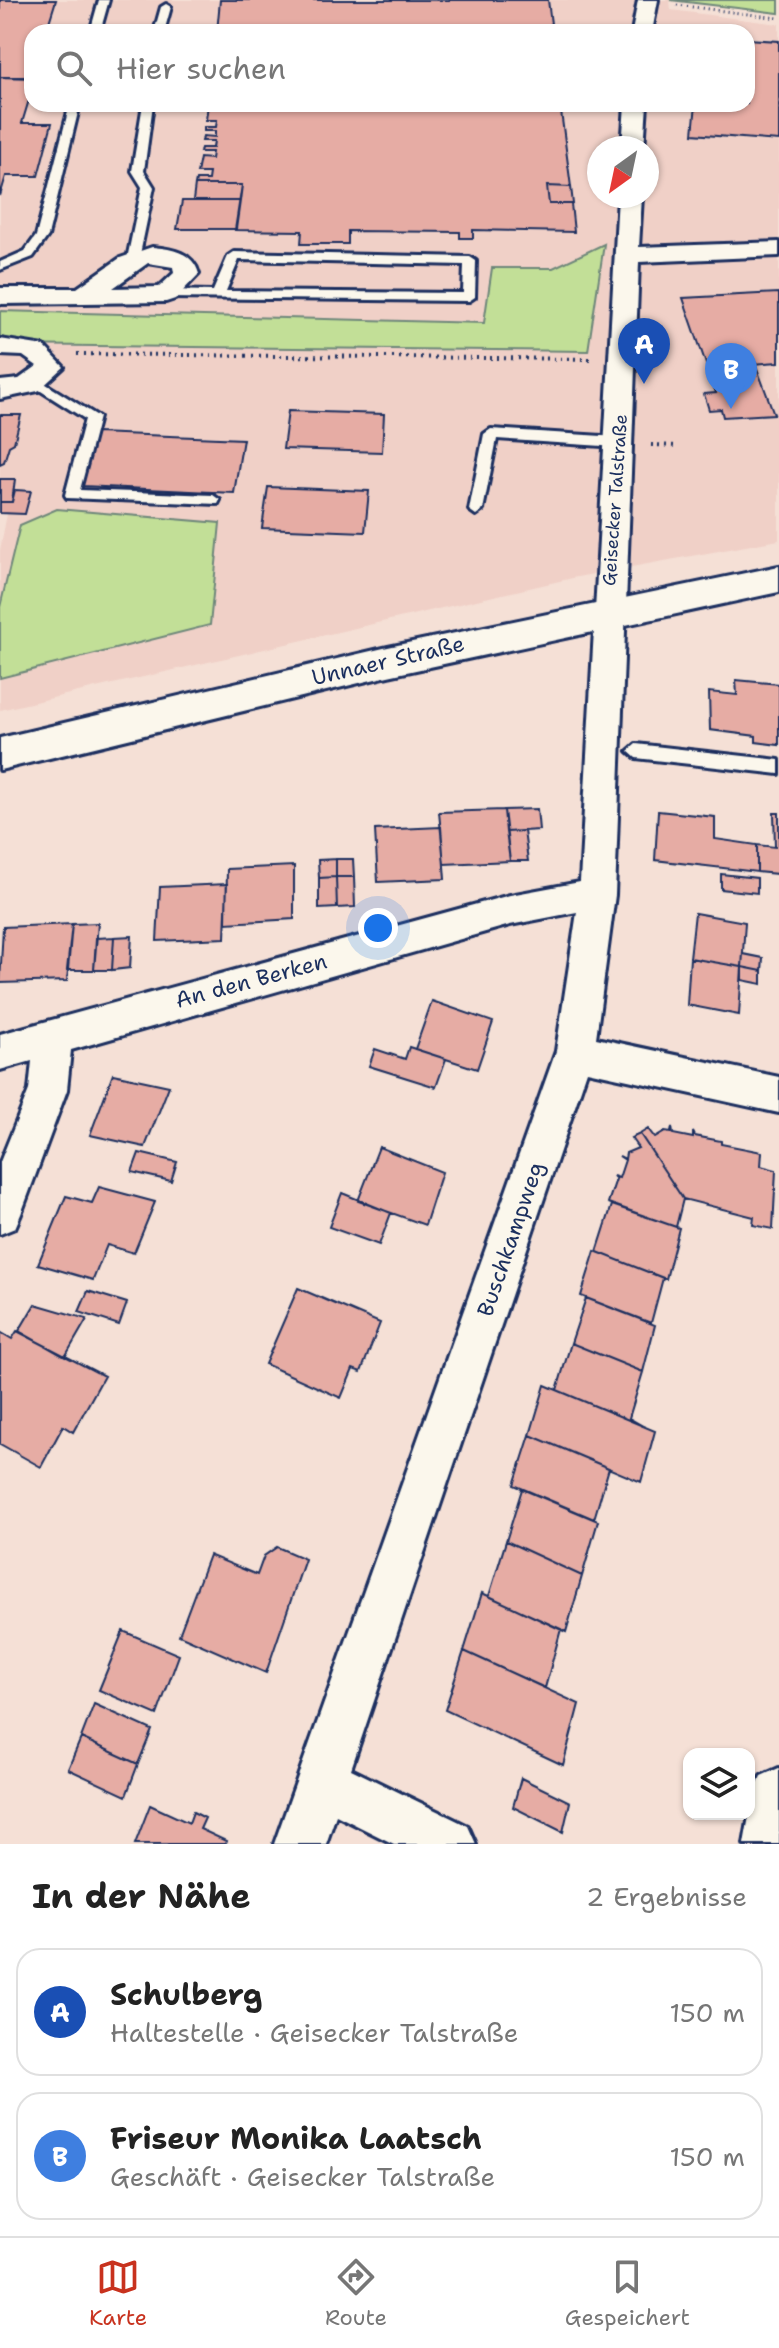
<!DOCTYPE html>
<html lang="de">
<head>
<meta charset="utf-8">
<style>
  :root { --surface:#fff; --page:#f2f2f2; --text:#222; --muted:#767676; --line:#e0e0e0; --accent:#c8321e }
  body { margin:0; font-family:"Shantell Sans",sans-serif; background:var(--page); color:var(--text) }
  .controls { position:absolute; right:24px; bottom:24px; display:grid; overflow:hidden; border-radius:16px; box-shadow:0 2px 6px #0004 }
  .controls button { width:72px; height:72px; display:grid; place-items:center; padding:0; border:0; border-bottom:2px solid var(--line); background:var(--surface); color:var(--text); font:40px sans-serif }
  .compass { position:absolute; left:587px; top:136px; width:72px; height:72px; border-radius:50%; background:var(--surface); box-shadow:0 2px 6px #0004; rotate:213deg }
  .you { position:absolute; left:378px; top:928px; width:28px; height:28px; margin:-20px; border:6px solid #fff; border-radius:50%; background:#1a73e8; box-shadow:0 0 0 12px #1a73e833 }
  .badge { display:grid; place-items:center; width:52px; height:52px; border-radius:50%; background:var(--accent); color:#fff; font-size:26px; font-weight:700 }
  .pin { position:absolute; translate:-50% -66px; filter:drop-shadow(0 2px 4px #0008) }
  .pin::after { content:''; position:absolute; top:42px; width:28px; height:24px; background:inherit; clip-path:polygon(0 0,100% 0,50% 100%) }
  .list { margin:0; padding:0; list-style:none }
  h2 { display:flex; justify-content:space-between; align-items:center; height:104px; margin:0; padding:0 32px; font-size:34px }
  h2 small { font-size:26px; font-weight:400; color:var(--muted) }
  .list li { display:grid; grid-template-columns:52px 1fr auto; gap:24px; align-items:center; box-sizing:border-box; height:128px; margin:0 16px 16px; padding:0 16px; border:2px solid var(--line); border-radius:24px }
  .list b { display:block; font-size:30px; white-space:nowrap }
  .list p { margin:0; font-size:26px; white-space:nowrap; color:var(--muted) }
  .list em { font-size:26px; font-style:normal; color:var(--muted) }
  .icon { flex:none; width:44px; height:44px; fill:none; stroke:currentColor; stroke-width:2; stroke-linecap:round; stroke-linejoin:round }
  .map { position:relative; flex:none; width:779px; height:1844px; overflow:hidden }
  .search { position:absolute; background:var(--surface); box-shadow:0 2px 6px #0004; left:24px; right:24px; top:24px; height:88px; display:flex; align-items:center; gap:20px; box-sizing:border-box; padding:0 28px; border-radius:24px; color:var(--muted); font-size:30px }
  .sheet { height:392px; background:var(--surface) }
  nav { display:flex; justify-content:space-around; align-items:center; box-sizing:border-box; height:112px; border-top:2px solid var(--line); background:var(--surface); font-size:22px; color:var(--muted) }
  nav a { display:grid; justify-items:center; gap:4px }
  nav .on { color:var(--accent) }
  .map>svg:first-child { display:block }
</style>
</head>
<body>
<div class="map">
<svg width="779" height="1844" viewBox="0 0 779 1844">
  <rect width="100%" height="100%" fill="#f5e0d6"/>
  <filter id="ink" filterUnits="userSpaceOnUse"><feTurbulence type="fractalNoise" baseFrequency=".0125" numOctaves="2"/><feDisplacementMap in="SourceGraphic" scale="16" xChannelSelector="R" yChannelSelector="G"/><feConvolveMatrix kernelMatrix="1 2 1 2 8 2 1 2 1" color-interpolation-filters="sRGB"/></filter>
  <g filter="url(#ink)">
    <!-- built -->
    <path fill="#f0d0c7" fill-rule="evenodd" d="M0,0H670L671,10L779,24V540L577,577L0,710V678L210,625L20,525L0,607V550L7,514L0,513V345L588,351L604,245L553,268H493L484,323L0,311ZM32,32H747V104H32ZM599,148H647V196H599Z"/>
    <!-- green -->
    <path fill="#c2df97" stroke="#6e877a" stroke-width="2" d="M670,0H779V13Z
      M604,244L588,351L0,345V311L484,323L492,268H553Z
      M57,509L220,523L210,625L0,678V607L20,525Z"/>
    <!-- building -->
    <path fill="#e6aca4" stroke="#1b2f5e" stroke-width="2" d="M0,0H56L46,32H32V78L0,77Z
      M220,0H548L552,32H217Z
      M747,39L779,41V141L693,134L696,104H747Z
      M0,77H32V90L22,123H52L38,176H6L0,196Z
      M208,104H560L571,187L547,186L549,204H571L574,232L473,230V238H460V232L348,231V244H301L302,231L235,230L242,185H195L196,180H208L209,173H197L200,158L211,159L212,152H200L201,148H213L214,141H202L203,136L215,137V131H204V127H216L217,120H206Z
      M195,185H242L240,201H193Z
      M547,186L571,187L573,204H549Z
      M182,201H240L236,229H177Z
      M779,293V362L707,367L683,298Z
      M755,363L774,414L723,417L721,409L709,410L704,394L716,393L707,367Z
      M288,411L384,414L382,452L283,449Z
      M0,415H21L14,443L9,446L4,462L0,464Z
      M96,433L243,439L234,493L82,486Z
      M0,479H15L12,502H0Z
      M268,487L369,491L365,532L262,528Z
      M15,490L31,491L25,514L0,513V502H12Z
      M736,680L779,684V745L756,742V736L710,730L709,692L737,695Z
      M537,809L539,830L506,832L504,810Z
      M504,810L510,861L444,864L439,812Z
      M658,811L715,817V839L757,845V872L655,860Z
      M774,813H779V884L777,874L757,872V845L775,847Z
      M441,827L445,879L378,882L375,830Z
      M524,831L528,861H510L506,832Z
      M336,859H353L354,877H336Z
      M336,859V877L319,878L318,860Z
      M294,866V919L226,923L227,869Z
      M721,874L757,878V893L721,889Z
      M336,877L337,908L319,909V878Z
      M336,877H354L355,907L337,908Z
      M227,884L225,938L157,941L160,887Z
      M695,913L745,922L742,967L690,958Z
      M98,923L94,970H67L72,924Z
      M72,924L67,981L0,983L3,927Z
      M132,936L130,968L112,970L114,937Z
      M114,937L112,970H94L96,938Z
      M743,954L763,958L762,971L742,967Z
      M690,958L742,967L739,1015L687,1005Z
      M742,967L762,971V984L742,980Z
      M432,1001L493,1022L477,1069L415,1049Z
      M409,1047L446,1059L436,1087L369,1066L375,1049L405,1059Z
      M113,1074L169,1086L145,1147L90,1135Z
      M672,1127L673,1134L693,1138V1132L695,1136L721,1141V1144L762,1152L761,1166L776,1170L773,1229L753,1225L754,1217L683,1199L640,1134L648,1129L655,1138L665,1132L671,1133Z
      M640,1134L683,1199L676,1227L608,1203L616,1179L613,1176L619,1178L625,1160L619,1156L625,1159L626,1153L638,1148L631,1138Z
      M379,1147L442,1172L425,1225L358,1201Z
      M139,1153L177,1162L171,1181L132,1172Z
      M99,1187L155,1202L134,1253L107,1245L93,1280L38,1264L66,1196L92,1203Z
      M342,1193L391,1213L379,1245L329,1227Z
      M612,1205L679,1228L666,1279L597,1252Z
      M595,1251L663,1278L651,1323L581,1296Z
      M298,1288L380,1323L361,1372L353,1369L341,1398L265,1364Z
      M88,1291L127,1303L119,1325L79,1312Z
      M586,1298L655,1325L643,1372L571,1343Z
      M35,1304L87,1319L65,1357L19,1331Z
      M17,1331L104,1376L73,1432L63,1426L41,1467L0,1444V1332L12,1339Z
      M571,1343L643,1372L629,1418L643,1426L557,1390Z
      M545,1385L655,1431L641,1482L530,1435Z
      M530,1435L609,1468L594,1519L514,1485Z
      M522,1489L598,1521L582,1576L506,1541Z
      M506,1541L582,1576L566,1632L489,1596Z
      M277,1547L305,1559L266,1673L179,1635L209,1555L257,1575L264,1556Z
      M482,1593L561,1629L545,1688L464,1651Z
      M123,1631L179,1655L157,1715L99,1690Z
      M464,1651L579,1704L563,1765L445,1710Z
      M94,1704L152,1730L138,1764L81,1738Z
      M81,1738L138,1764L126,1796L68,1769Z
      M521,1778L570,1802L563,1832L513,1807Z
      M150,1805L189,1823L193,1812L205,1818L200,1829L226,1841L225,1844H135Z"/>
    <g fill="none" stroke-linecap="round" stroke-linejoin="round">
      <!-- service casing -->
      <g stroke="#1b2f5e" stroke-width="6">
        <path id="service" d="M99,0H109L100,32H90Z
          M166,4L171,7L164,32H154L161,7Z
          M70,104H80L48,236L33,257L0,270V262L25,251L36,236Z
          M143,104H153L144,171L154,187L139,259L133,263L127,259L142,187L132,171Z
          M234,252L470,257L476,261L475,297L469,301L166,298L160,294L166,290L213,291L228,256ZM239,260L464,265L463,293L226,291Z
          M38,379L99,417L80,490L213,495L220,500L218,504L67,498L65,495L85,419L33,386V380Z
          M491,429L618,437L625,442L618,447L497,439L483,510L476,515L469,510L484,434Z
          M636,744L779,760V774L636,758L628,751Z"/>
      </g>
      <!-- minor casing -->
      <g stroke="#1b2f5e" stroke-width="6">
        <path id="minor" d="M638,0H658L652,32H632Z
          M625,104H647L644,148H622Z
          M618,196H642L639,247L779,242V256L639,262L615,895L596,1038L779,1077V1113L587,1071L351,1769L468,1826L476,1844H394L336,1815L326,1844H274L556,1051L577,912L510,925L71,1050L67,1090L21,1214L15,1228L0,1234V1162L29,1090L32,1061L0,1070V1034L510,895L580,882Z
          M152,247C173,249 193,252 199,274L175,299L166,302L0,304V288H77L120,258ZM148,263L173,267L174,273L159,287L113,288Z
          M0,339L44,346L64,367L38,391L0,399V381L19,379L37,366L23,356L0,355Z
          M779,1768V1844H744L753,1794L761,1776Z"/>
      </g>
      <!-- secondary casing -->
      <g stroke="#1b2f5e" stroke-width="6">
        <path id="secondary" d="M779,566V592L388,676L0,770V738L388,647Z"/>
      </g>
      <!-- path-far1 -->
      <path stroke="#1b2f5e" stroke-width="3" stroke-dasharray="1 4" stroke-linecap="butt" d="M677,5L779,18"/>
      <!-- path -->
      <path stroke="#1b2f5e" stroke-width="4" stroke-dasharray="2 5" stroke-linecap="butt" d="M77,354L591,359
        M651,445L678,446"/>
      <!-- service -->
      <use href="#service" fill="#fbf7ec" fill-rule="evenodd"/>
      <!-- minor -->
      <use href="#minor" fill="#fbf7ec" fill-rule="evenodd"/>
      <!-- secondary -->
      <use href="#secondary" fill="#fbf7ec" fill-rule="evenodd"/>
    </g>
  </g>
  <g text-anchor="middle" stroke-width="6" stroke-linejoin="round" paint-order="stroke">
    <!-- far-street labels -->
    <g font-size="18" fill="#1b2f5e" stroke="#fbf7ec">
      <text transform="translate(615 500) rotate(-86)" y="6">Geisecker Talstraße</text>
    </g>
    <!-- street labels -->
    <g font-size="22" fill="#1b2f5e" stroke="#fbf7ec">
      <text transform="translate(388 660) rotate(-13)" y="8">Unnaer Straße</text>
      <text transform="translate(251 980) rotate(-15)" y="8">An den Berken</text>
      <text transform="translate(510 1239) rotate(-71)" y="8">Buschkampweg</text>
    </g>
  </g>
</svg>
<div class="controls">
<button><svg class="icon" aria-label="layers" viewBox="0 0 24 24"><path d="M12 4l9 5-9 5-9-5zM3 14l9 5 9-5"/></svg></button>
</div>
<svg class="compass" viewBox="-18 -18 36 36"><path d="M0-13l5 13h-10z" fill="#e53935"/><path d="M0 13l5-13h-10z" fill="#767676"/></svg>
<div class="you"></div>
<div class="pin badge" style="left:644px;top:384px;background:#1a4fb4">A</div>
<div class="pin badge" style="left:731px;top:409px;background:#3f7fe0">B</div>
<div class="search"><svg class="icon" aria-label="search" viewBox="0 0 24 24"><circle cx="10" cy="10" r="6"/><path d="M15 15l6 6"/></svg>Hier suchen</div>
</div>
<section class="sheet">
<h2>In der Nähe<small>2 Ergebnisse</small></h2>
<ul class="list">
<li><span class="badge" style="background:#1a4fb4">A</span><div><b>Schulberg</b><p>Haltestelle · Geisecker Talstraße</p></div><em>150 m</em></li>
<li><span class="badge" style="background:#3f7fe0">B</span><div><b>Friseur Monika Laatsch</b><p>Geschäft · Geisecker Talstraße</p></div><em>150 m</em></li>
</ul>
</section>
<nav>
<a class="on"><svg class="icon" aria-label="map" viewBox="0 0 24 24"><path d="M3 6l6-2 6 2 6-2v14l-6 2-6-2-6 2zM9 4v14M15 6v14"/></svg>Karte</a>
<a><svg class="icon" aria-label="directions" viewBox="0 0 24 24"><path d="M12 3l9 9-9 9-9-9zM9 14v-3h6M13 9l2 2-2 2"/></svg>Route</a>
<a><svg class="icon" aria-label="saved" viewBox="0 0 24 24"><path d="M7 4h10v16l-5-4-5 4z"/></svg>Gespeichert</a>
</nav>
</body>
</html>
